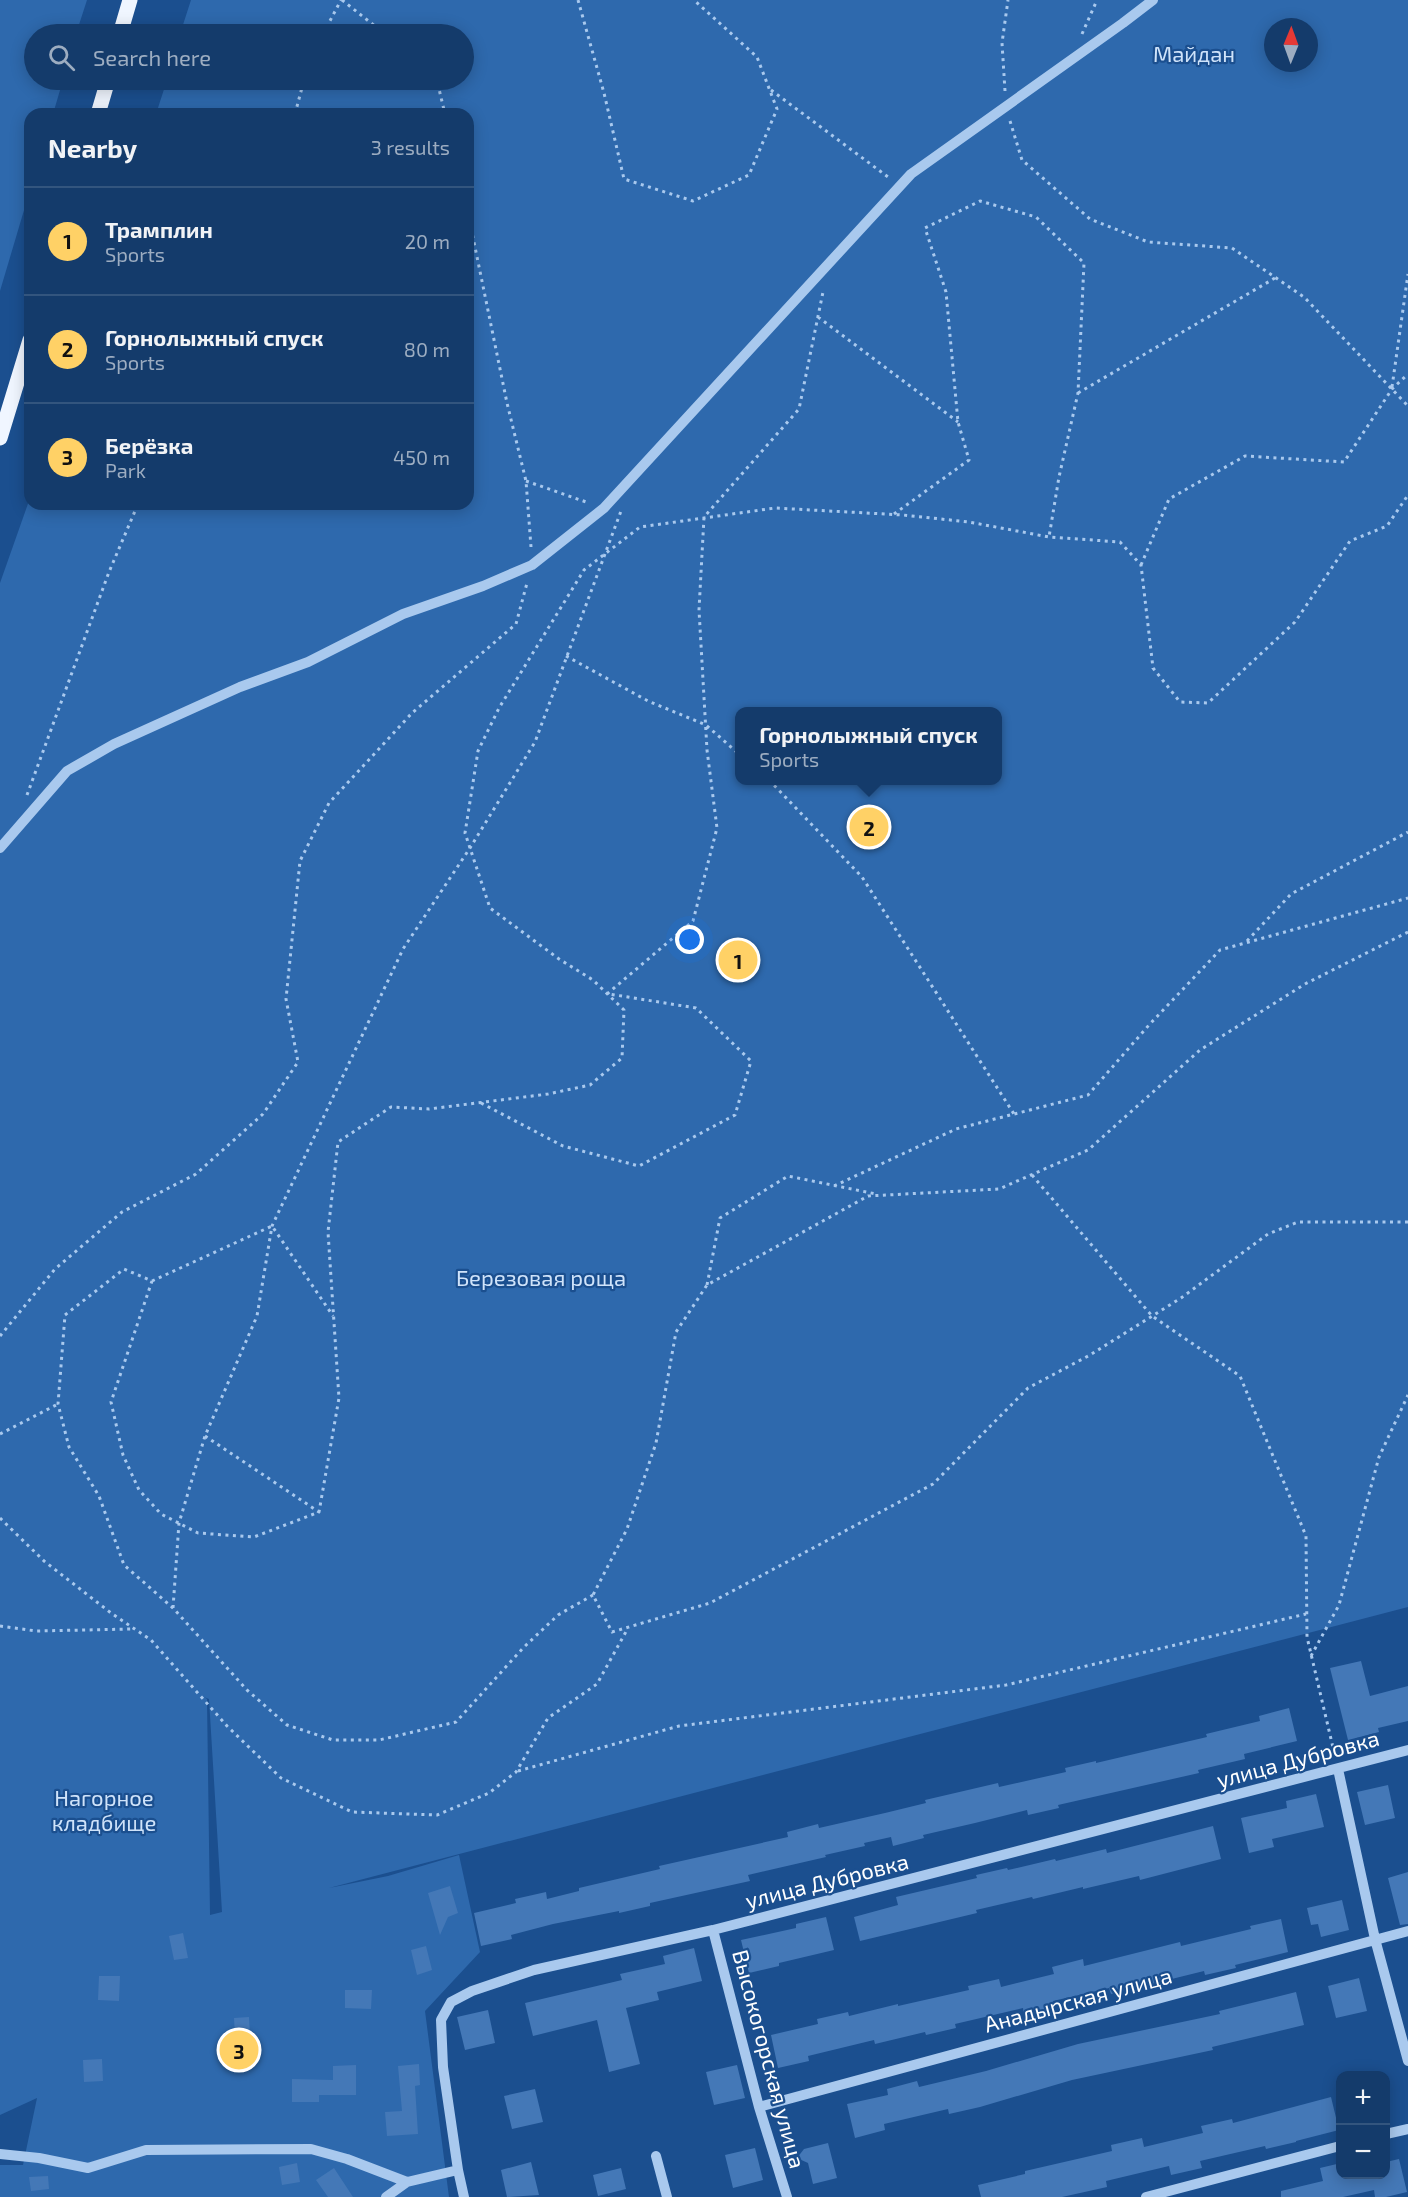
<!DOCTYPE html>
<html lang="en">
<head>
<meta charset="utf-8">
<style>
  :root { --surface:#143b6b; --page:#214673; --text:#f1f3f6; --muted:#9dadc1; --line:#33557e; --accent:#ffd166 }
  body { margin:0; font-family:"Exo 2",sans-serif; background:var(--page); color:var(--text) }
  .controls { position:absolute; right:18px; bottom:18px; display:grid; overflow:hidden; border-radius:12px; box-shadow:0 3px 15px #0003 }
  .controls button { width:54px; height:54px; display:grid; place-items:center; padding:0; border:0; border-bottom:2px solid var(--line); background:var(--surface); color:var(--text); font:30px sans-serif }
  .compass { position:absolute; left:1264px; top:18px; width:54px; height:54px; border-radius:50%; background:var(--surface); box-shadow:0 3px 15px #0003; rotate:1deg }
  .you { position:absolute; left:690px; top:940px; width:21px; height:21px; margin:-15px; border:4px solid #fff; border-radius:50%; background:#1a73e8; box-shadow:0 0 0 9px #1a73e833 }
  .badge { display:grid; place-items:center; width:39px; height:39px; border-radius:50%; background:var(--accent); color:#111; font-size:20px; font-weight:700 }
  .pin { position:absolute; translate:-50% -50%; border:3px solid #fff; box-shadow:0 2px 6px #0006 }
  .popup { position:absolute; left:735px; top:707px; width:267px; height:78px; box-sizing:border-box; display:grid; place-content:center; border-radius:12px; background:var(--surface); filter:drop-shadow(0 2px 4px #0005); font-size:20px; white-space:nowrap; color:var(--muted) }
  .popup b { font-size:22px; color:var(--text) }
  .popup::after { content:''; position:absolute; left:50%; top:100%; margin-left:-12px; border:12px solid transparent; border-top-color:var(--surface) }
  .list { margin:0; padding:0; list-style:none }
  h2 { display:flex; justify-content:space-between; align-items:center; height:78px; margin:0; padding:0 24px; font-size:26px }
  h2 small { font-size:20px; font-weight:400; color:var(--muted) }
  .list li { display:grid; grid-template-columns:39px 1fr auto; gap:18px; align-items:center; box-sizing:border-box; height:108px; padding:0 24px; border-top:2px solid var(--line) }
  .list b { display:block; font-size:22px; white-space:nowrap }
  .list p { margin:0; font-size:20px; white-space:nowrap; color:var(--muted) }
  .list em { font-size:20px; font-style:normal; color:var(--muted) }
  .icon { flex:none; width:33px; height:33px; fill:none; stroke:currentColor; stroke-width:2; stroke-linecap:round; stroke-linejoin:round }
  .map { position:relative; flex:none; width:1408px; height:2197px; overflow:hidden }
  .search { position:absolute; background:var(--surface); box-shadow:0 3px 15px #0003; left:24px; top:24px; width:450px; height:66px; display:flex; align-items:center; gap:15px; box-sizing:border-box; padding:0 21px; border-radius:33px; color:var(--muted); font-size:22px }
  .panel { position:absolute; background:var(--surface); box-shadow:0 3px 15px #0003; left:24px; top:108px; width:450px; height:402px; border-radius:18px }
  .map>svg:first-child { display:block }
</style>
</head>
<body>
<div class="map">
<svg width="1408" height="2197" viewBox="0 0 1408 2197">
  <rect width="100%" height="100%" fill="#1b4f8f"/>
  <!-- green -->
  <path fill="#2e69ad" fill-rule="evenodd" d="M0,0H87L76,34H34V80H63L53,114H30V190L0,291Z
    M191,0H1408V1607L329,1888L388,1876L459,1855L480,1952L425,2011L449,2197H0V2165H23L37,2098L0,2115V583L30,498V504H468V114H156L167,80H464V34H180ZM1273,27H1309V63H1273ZM740,712H998V780H740ZM204,1697L209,1699L222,1912L210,1915L207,1699Z"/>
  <!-- building -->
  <path fill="#4478b7" d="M1361,1661L1370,1696L1408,1686V1721L1378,1728L1379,1732L1348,1740L1330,1668Z
    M1289,1708L1297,1741L1244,1754L1245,1759L1198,1770L1199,1773L1058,1805L1059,1808L1028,1815L1027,1810L975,1823L923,1835L924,1838L893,1846L891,1837L864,1843L865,1846L825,1855L826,1857L748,1875L750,1881L650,1903V1906L619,1913V1911L553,1924L511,1935L512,1939L481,1946L474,1913L516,1903L515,1899L546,1892L547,1899L579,1891V1888L660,1869L659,1866L788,1837L787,1832L818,1824L819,1828L885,1813L926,1803L925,1800L998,1783L999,1787L1066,1772L1065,1768L1096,1761V1763L1207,1737L1206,1734L1260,1721L1259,1716Z
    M1388,1785L1395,1818L1365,1825L1357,1792Z
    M1316,1794L1324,1827L1272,1839L1274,1847L1249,1853L1241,1818L1287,1808L1286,1801Z
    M1213,1826L1221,1859L1140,1880L1139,1876L1083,1889V1887L1033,1899L1032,1897L976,1910L977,1913L860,1941L854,1917L898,1905L896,1897L977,1878L976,1875L1007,1868L1008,1870L1055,1859L1056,1861L1106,1849L1107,1853Z
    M1408,1872V1924L1400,1925L1388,1878Z
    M450,1886L458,1913L448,1917L440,1935L428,1893Z
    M1342,1900L1349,1930L1321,1937L1318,1924L1311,1925L1307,1908Z
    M826,1917L834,1950L779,1963V1966L749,1973L741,1940L796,1928V1924Z
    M1281,1919L1288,1952L1235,1965L1236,1968L1205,1975L1204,1971L1111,1994L1109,1988L1053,2001L1055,2008L1024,2016L1023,2008L955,2024L956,2028L926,2035L925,2032L875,2044L874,2040L808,2056L809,2061L778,2068L771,2035L818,2024L817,2019L848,2012L849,2016L898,2004V2006L969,1990L968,1986L999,1979L1001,1987L1054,1974L1052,1967L1083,1959L1084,1966L1180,1942L1181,1946L1251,1929L1250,1926Z
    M183,1933L188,1958L174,1960L169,1936Z
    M426,1946L432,1970L417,1975L411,1950Z
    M694,1948L702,1981L657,1992L659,2000L626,2008L640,2064L609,2072L597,2020L533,2036L525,2003L622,1980L620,1974L665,1964L663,1956Z
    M99,1976H120L119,2001L98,2000Z
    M1359,1978L1367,2011L1336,2018L1328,1986Z
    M345,1990H372L371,2009L345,2008Z
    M1296,1992L1304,2025L1212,2047L1213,2050L1072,2080L980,2107L949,2114L948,2109L884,2124L885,2130L855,2138L847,2104L888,2095L887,2089L917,2081L919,2087L986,2071L1078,2044L1220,2014L1219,2011Z
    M488,2010L495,2043L465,2050L457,2017Z
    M249,2017L250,2035L235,2036L234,2018Z
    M102,2059L103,2081L84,2082L83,2060Z
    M419,2064L420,2085L415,2086L418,2134L387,2136L385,2112L402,2111L398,2066Z
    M356,2065V2095H319V2102H292V2079L333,2080V2066Z
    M737,2065L745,2098L714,2105L706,2072Z
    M535,2089L543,2122L512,2129L504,2096Z
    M1331,2097L1339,2130L1296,2141V2142L1266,2149L1265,2146L1200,2161L1202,2168L1171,2175L1169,2166L1106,2181L1107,2187L1062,2197H981L978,2185L1025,2174V2171L1112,2151L1111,2145L1142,2138L1144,2147L1203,2133L1201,2126L1232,2119L1233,2123Z
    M828,2143L837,2178L813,2184L808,2163L797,2158L804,2149Z
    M755,2148L763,2180L733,2188L725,2155Z
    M1399,2159L1407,2192L1386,2197H1375L1374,2190L1343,2197H1281V2191L1323,2181L1320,2168L1341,2163V2175H1386V2162Z
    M531,2162L539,2195L507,2197L501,2170Z
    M297,2163L300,2182L282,2185L279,2167Z
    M334,2168L353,2197H328L316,2180Z
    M621,2168L626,2189L598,2196L593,2175Z
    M48,2176L49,2189L31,2191L29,2177Z"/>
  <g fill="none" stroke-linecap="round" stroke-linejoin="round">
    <!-- path -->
    <path stroke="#a9c9ee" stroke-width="3" stroke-dasharray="3 4.5" stroke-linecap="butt" d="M342,0L385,34
      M578,0L604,93L624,179L693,201L749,175L777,109L757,57L694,0
      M323,34L341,0
      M1082,34L1097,0
      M430,80L439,89L445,114
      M771,90L888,177
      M1005,91L1002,43L1008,0
      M295,114L304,80
      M1010,121L1022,160L1090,219L1148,242L1232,248L1304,297L1408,406
      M468,213L507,403L526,481L531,547
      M818,317L958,422
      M1392,387L1408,274
      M1078,393L1275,278
      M526,481L589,503
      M894,514L969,460L958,422L946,292L925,228L980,201L1036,217L1084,263L1078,393L1059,477L1049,537
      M1141,565L1169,499L1245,456L1344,462L1392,389L1408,374
      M566,656L648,701L706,725L740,755
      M769,780L862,877L1014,1114
      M27,795L109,572L138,504
      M1408,932L1305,984L1200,1050L1088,1150L999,1189L868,1196L707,1285L676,1332L656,1443L627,1529L593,1595L612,1632L710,1603L933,1484L1028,1388L1090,1355L1181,1298L1268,1234L1298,1222H1408
      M1247,941L1291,894L1408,832
      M607,994L693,921L717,828L707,750L699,610L704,517L799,409L823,292
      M481,1103L563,1146L639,1166L735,1115L751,1061L696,1008L609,994
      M1032,1175L1152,1316L1240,1376L1306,1536L1307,1637L1335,1756
      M834,1186L956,1129L1088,1095L1149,1025L1220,950L1408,898
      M152,1281L272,1226L333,1316
      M707,1285L720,1218L788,1176L876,1194
      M0,1336L55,1269L122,1212L196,1174L263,1114L298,1062L286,999L300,861L329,803L412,713L516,624L527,583
      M0,1434L58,1404
      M205,1436L319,1512
      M0,1518L44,1561L111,1613L151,1640L227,1726L281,1778L352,1812L437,1815L489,1793L516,1772L548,1718L597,1684L628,1628
      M593,1595L558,1615L523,1648L456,1722L379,1740H333L287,1725L247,1690L173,1608L124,1565L99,1496L69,1447L58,1404L65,1315L124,1269L152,1281L111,1402L123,1455L139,1490L161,1514L198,1533L254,1537L319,1512L339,1398L328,1232L338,1142L391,1107L429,1109L548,1094L590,1085L622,1058L624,1010L593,980L559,959L490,908L465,833L478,751L499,708L584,570L640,527L775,508L903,515L969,522L1049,537L1120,542L1141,565L1153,668L1180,702L1208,703L1295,622L1350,541L1387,526L1408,495
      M173,1608L179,1523L205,1436L257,1316L272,1226L403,949L470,848L535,742L621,511
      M0,1626L36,1631L133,1629
      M1311,1656L1339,1605L1379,1457L1408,1395
      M518,1771L679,1726L1006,1685L1306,1614"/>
    <!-- minor -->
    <path stroke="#a9c9ee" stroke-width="10" d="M0,848L67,771L114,744L240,687L308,662L403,614L483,586L532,565L604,508L911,174L1123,23L1153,0
      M1338,1769L1375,1939L1408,2061
      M713,1930L759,2107L787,2197
      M759,2107L1408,1931
      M1386,2134L1408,2129
      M0,2154L39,2158L88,2168L146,2150L311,2149L347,2159L407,2182L458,2170
      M656,2156L667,2197
      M386,2197L407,2182
      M464,2197L458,2170L443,2067L441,2020L451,2002L472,1991L534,1970L713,1930L1408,1750
      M1146,2197L1340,2146"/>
    <!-- major -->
    <path stroke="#f0f6ff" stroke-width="15" d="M120,34L130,0
      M98,114L108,80
      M0,438L30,340"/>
  </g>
  <g text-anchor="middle" stroke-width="4.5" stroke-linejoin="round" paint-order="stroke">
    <!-- park labels -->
    <g font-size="22" fill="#cfe3fa" stroke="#1b4f8f">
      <text x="1194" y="62">Майдан</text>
      <text x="541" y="1286">Березовая роща</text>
      <text x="104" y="1806">Нагорное<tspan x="104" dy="25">кладбище</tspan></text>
    </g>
    <!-- street labels -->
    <g font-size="22" fill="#fff" stroke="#1b4f8f">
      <text transform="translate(1298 1759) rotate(-15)" y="8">улица Дубровка</text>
      <text transform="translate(827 1881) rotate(-14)" y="8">улица Дубровка</text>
      <text transform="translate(1078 2000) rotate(-15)" y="8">Анадырская улица</text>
      <text transform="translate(769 2059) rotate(75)" y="8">Высокогорская улица</text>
    </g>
  </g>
</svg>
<div class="controls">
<button>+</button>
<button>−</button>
</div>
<svg class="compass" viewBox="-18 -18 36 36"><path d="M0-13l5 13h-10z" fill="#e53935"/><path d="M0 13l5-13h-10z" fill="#9dadc1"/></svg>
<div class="you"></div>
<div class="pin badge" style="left:738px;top:960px">1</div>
<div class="pin badge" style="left:869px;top:827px">2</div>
<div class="popup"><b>Горнолыжный спуск</b>Sports</div>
<div class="pin badge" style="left:239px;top:2050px">3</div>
<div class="search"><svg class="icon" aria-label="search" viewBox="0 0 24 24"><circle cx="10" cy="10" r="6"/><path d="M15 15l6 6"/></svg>Search here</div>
<section class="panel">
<h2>Nearby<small>3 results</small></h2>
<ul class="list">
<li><span class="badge">1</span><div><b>Трамплин</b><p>Sports</p></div><em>20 m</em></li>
<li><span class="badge">2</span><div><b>Горнолыжный спуск</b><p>Sports</p></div><em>80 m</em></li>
<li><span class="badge">3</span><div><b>Берёзка</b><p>Park</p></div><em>450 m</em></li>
</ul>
</section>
</div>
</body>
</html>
